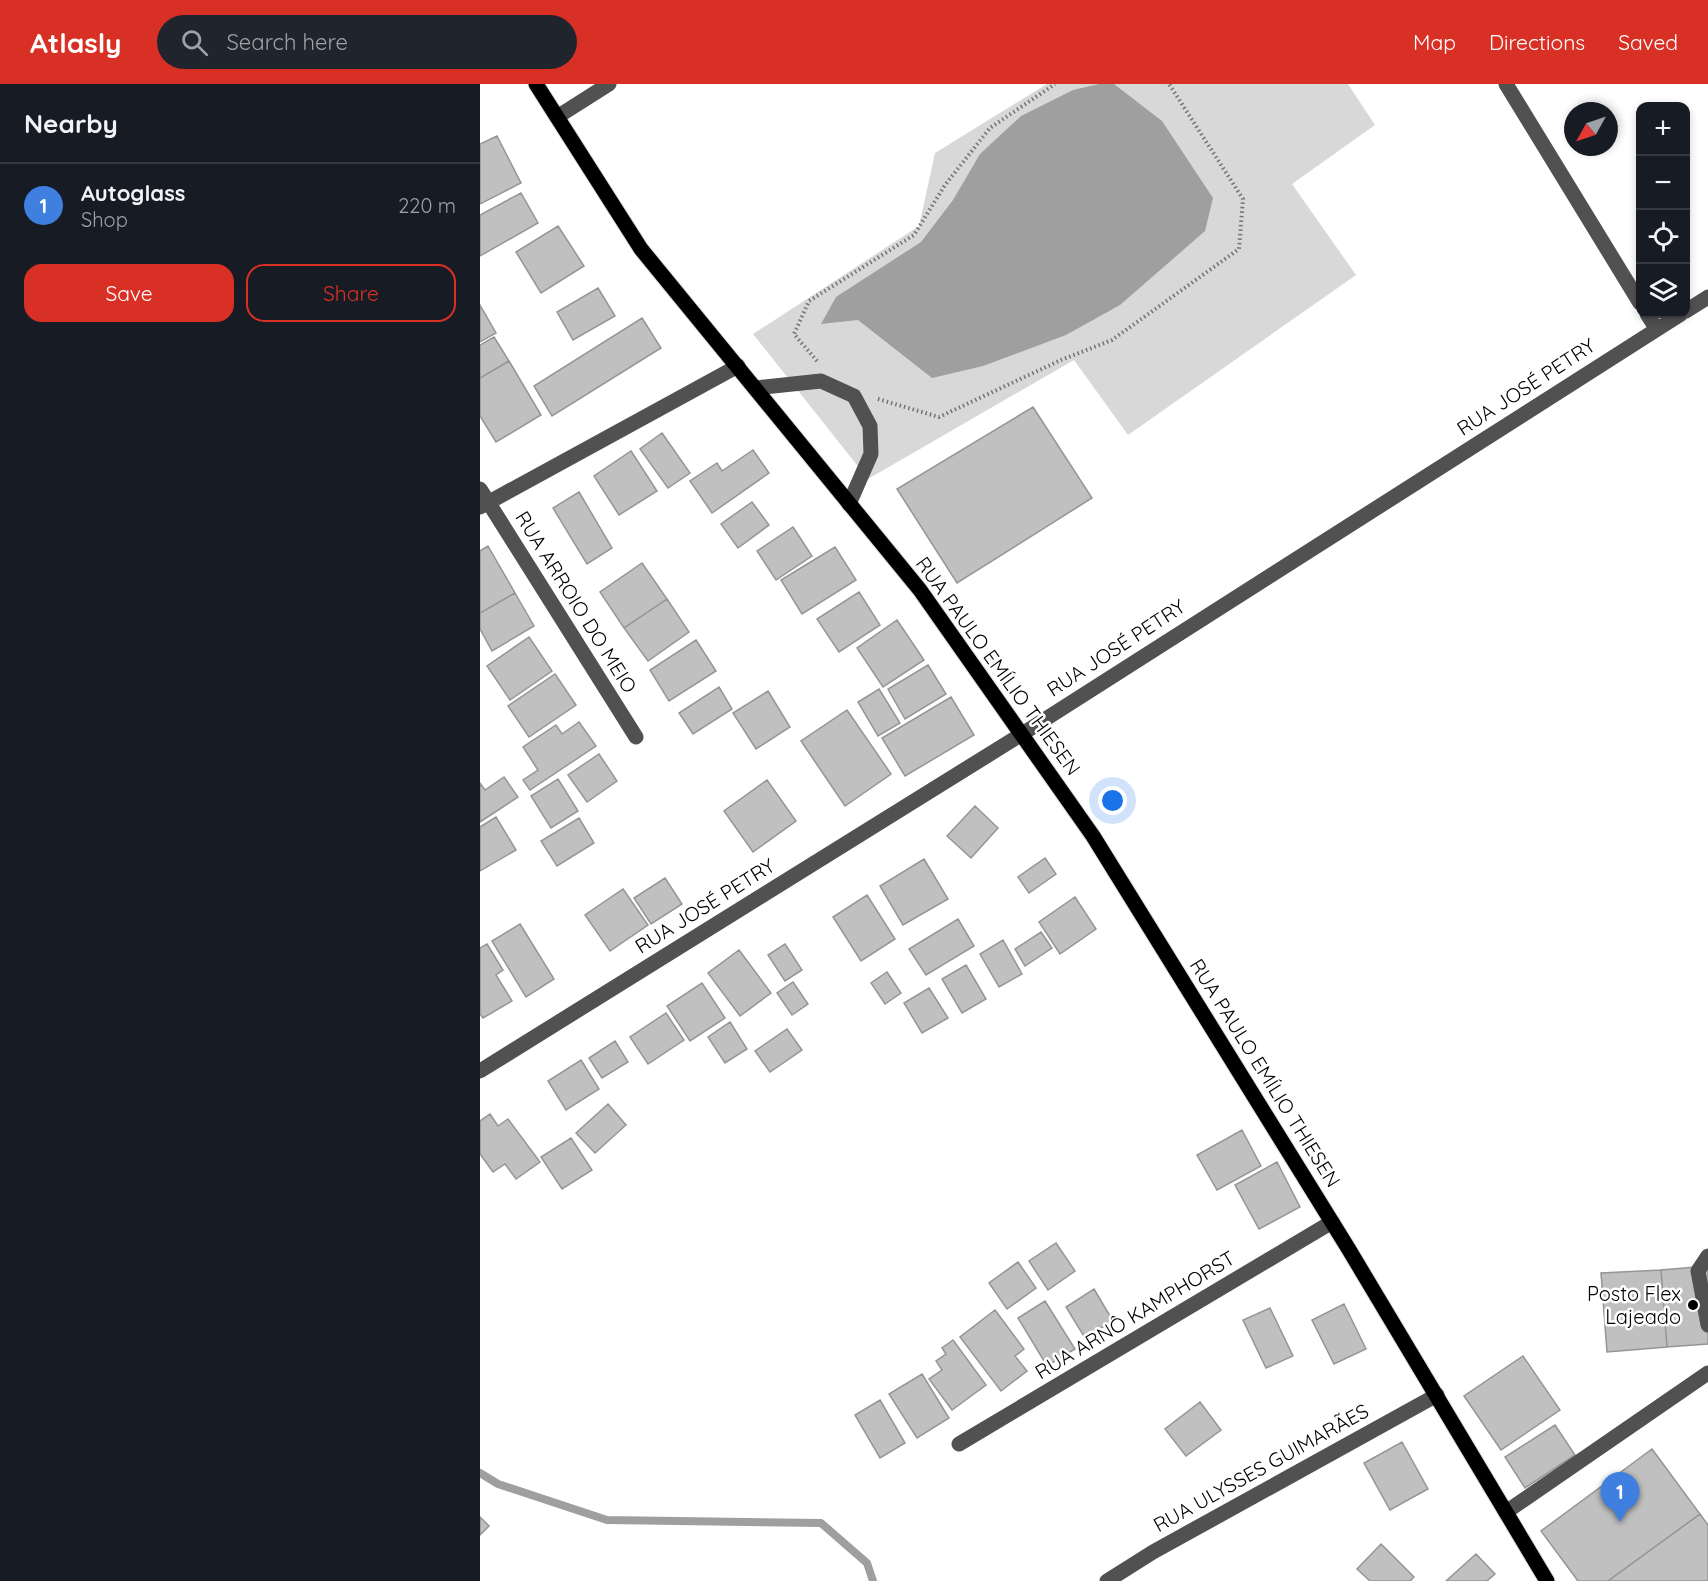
<!DOCTYPE html>
<html lang="en">
<head>
<meta charset="utf-8">
<style>
  :root { --surface:#171b24; --page:#20242c; --text:#f1f3f6; --muted:#9ea1a6; --line:#363941; --accent:#d93025 }
  body { margin:0; font-family:Quicksand,sans-serif; background:var(--page); color:var(--text) }
  .controls { position:absolute; right:18px; top:18px; display:grid; overflow:hidden; border-radius:12px; box-shadow:0 3px 9px #0003 }
  .controls button { width:54px; height:54px; display:grid; place-items:center; padding:0; border:0; border-bottom:2px solid var(--line); background:var(--surface); color:var(--text); font:30px sans-serif }
  .compass { position:absolute; left:1084px; top:18px; width:54px; height:54px; border-radius:50%; background:var(--surface); box-shadow:0 3px 9px #0003; rotate:230deg }
  .you { position:absolute; left:633px; top:717px; width:21px; height:21px; margin:-15px; border:4px solid #fff; border-radius:50%; background:#1a73e8; box-shadow:0 0 0 9px #1a73e833 }
  .badge { display:grid; place-items:center; width:39px; height:39px; border-radius:50%; background:var(--accent); color:#fff; font-size:20px; font-weight:700 }
  .pin { position:absolute; translate:-50% -50px; filter:drop-shadow(0 2px 3px #0008) }
  .pin::after { content:''; position:absolute; top:32px; width:21px; height:18px; background:inherit; clip-path:polygon(0 0,100% 0,50% 100%) }
  .list { margin:0; padding:0; list-style:none }
  h2 { display:flex; justify-content:space-between; align-items:center; height:78px; margin:0; padding:0 24px; font-size:26px }
  h2 small { font-size:20px; font-weight:400; color:var(--muted) }
  .list li { display:grid; grid-template-columns:39px 1fr auto; gap:18px; align-items:center; box-sizing:border-box; height:84px; padding:0 24px; border-top:2px solid var(--line) }
  .list b { display:block; font-size:22px; white-space:nowrap }
  .list p { margin:0; font-size:20px; white-space:nowrap; color:var(--muted) }
  .list em { font-size:20px; font-style:normal; color:var(--muted) }
  .actions { display:flex; gap:12px; padding:18px 24px }
  .actions a { flex:1; padding:14px 0; border:2px solid var(--accent); border-radius:18px; text-align:center; font-size:21px; color:var(--accent) }
  .actions .main { background:var(--accent); color:#fff }
  .icon { flex:none; width:33px; height:33px; fill:none; stroke:currentColor; stroke-width:2; stroke-linecap:round; stroke-linejoin:round }
  .map { position:relative; flex:none; width:1228px; height:1497px; overflow:hidden }
  header { display:flex; align-items:center; gap:36px; box-sizing:border-box; height:84px; padding:0 30px; background:var(--accent); color:#fff }
  header strong { font-size:28px }
  nav { display:flex; gap:33px; margin-inline-start:auto; font-size:21px }
  .search { width:420px; height:54px; background:var(--page); display:flex; align-items:center; gap:15px; box-sizing:border-box; padding:0 21px; border-radius:33px; color:var(--muted); font-size:22px }
  main { display:flex }
  aside { flex:1; background:var(--surface) }
  .map>svg:first-child { display:block }
</style>
</head>
<body>
<header>
<strong>Atlasly</strong>
<div class="search"><svg class="icon" aria-label="search" viewBox="0 0 24 24"><circle cx="10" cy="10" r="6"/><path d="M15 15l6 6"/></svg>Search here</div>
<nav><a>Map</a><a>Directions</a><a>Saved</a></nav>
</header>
<main>
<aside>
<h2>Nearby<small></small></h2>
<ul class="list">
<li><span class="badge" style="background:#3f7fe0">1</span><div><b>Autoglass</b><p>Shop</p></div><em>220 m</em></li>
</ul>
<div class="actions"><a class="main">Save</a><a>Share</a></div>
</aside>
<div class="map">
<svg width="1228" height="1497" viewBox="0 0 1228 1497">
  <rect width="100%" height="100%" fill="#fff"/>
  <!-- green -->
  <path fill="#d8d8d8" d="M567,0H868L895,41L812,100L876,191L648,351L594,276L388,395L273,250L439,142L455,69Z"/>
  <!-- water -->
  <path fill="#9f9f9f" d="M619,0H634L682,37L733,114L725,147L640,221L586,251L503,282L452,294L378,236L341,240L356,213L441,158L473,116L500,70L541,32L593,6Z"/>
  <g fill="none" stroke-linecap="round" stroke-linejoin="round">
    <!-- stream -->
    <path stroke="#9f9f9f" stroke-width="8" d="M0,1389L18,1400L127,1436L341,1439L387,1479L393,1497"/>
  </g>
  <!-- building -->
  <path fill="#c0c0c0" stroke="#959595" stroke-width="1.5" d="M17,52L41,99L0,120V60Z
    M41,109L58,139L0,172V131Z
    M78,142L104,182L61,209L36,168Z
    M118,204L135,232L93,256L77,228Z
    M0,221L16,249L0,258Z
    M162,234L181,264L72,332L54,302Z
    M14,253L29,277L0,294V261Z
    M29,277L61,331L16,358L0,332V294Z
    M553,323L612,414L477,499L417,405Z
    M182,349L210,389L188,404L160,365Z
    M273,366L289,389L232,429L210,397L237,379L242,387Z
    M151,367L177,407L139,431L114,392Z
    M99,408L132,464L107,480L73,424Z
    M272,418L289,441L258,464L241,440Z
    M313,443L332,472L296,496L277,467Z
    M8,462L35,509L0,529V467Z
    M355,463L376,496L322,530L301,496Z
    M162,479L187,515L144,544L120,508Z
    M379,508L400,541L359,568L337,535Z
    M35,509L54,542L12,567L0,545V529Z
    M187,515L209,548L168,577L144,544Z
    M417,536L444,576L403,603L377,564Z
    M49,553L72,587L30,616L7,582Z
    M216,556L236,587L189,617L170,586Z
    M448,581L466,610L425,635L408,605Z
    M75,590L96,621L49,653L28,622Z
    M239,603L252,625L213,650L199,629Z
    M399,605L420,639L398,652L378,618Z
    M288,607L310,643L276,665L253,629Z
    M471,613L494,651L425,692L402,654Z
    M367,626L411,690L365,722L321,657Z
    M99,638L116,662L50,706L43,696L58,686L43,663L76,641L82,650Z
    M119,670L137,697L107,718L88,691Z
    M24,693L38,713L0,738V699L5,706Z
    M78,695L98,727L71,744L51,712Z
    M287,696L316,737L273,768L244,727Z
    M495,722L518,744L491,774L467,752Z
    M16,733L36,766L0,787V743Z
    M99,734L114,759L77,782L61,757Z
    M565,774L576,790L549,809L538,793Z
    M444,775L468,815L423,841L400,802Z
    M185,794L202,820L171,840L154,814Z
    M143,805L168,841L130,867L105,831Z
    M387,811L415,855L381,877L353,833Z
    M595,813L616,845L580,870L559,838Z
    M478,835L494,862L446,891L429,865Z
    M40,840L74,895L46,913L12,857Z
    M561,848L572,864L545,882L535,865Z
    M523,856L542,890L519,903L500,870Z
    M7,860L23,886L16,891L32,917L3,934L0,930V864Z
    M305,860L322,886L305,897L288,871Z
    M259,866L291,909L260,932L228,889Z
    M486,881L506,915L482,929L462,895Z
    M407,888L421,909L405,920L391,899Z
    M313,898L328,920L312,931L297,909Z
    M222,899L245,934L210,957L187,922Z
    M449,904L468,934L442,949L424,919Z
    M186,929L204,956L168,980L150,953Z
    M250,938L267,965L245,979L228,953Z
    M307,945L322,966L290,988L275,967Z
    M135,957L148,978L122,994L109,974Z
    M101,976L119,1005L86,1026L68,997Z
    M128,1020L146,1041L115,1069L96,1049Z
    M10,1030L18,1042L28,1035L60,1078L36,1095L25,1080L13,1088L0,1070V1037Z
    M762,1046L781,1082L737,1106L717,1071Z
    M91,1054L112,1086L82,1105L61,1073Z
    M797,1078L820,1123L779,1145L755,1101Z
    M576,1159L595,1187L568,1206L549,1177Z
    M538,1178L556,1204L527,1225L509,1199Z
    M1228,1182V1260L1187,1263L1181,1186Z
    M1181,1186L1187,1263L1127,1268L1121,1189Z
    M614,1205L633,1237L605,1254L586,1223Z
    M565,1217L595,1265L567,1282L538,1234Z
    M864,1220L886,1265L854,1280L832,1236Z
    M790,1224L813,1272L786,1284L763,1236Z
    M515,1226L544,1265L535,1272L547,1287L521,1307L480,1253Z
    M473,1256L506,1301L472,1326L449,1295L462,1286L456,1277L466,1270L462,1264Z
    M1043,1272L1080,1326L1021,1366L984,1312Z
    M442,1290L469,1334L437,1354L409,1310Z
    M400,1316L425,1359L400,1374L375,1331Z
    M720,1318L741,1346L706,1372L685,1345Z
    M1075,1341L1095,1371L1045,1404L1025,1373Z
    M922,1358L948,1405L910,1426L884,1379Z
    M1172,1365L1220,1430L1128,1497H1098L1061,1447Z
    M1220,1430L1228,1441V1497H1128Z
    M0,1433L9,1442L0,1451Z
    M901,1460L934,1493L930,1497H890L877,1485Z
    M996,1470L1015,1490L1007,1497H966Z"/>
  <g fill="none" stroke-linecap="round" stroke-linejoin="round">
    <!-- major casing -->
    <g stroke="#dbdbdb" stroke-width="17">
      <path id="major" d="M56,0L161,165L440,506L613,752L868,1164L1067,1497"/>
    </g>
    <!-- path -->
    <path stroke="#737373" stroke-width="4" stroke-dasharray="1.5 3" stroke-linecap="butt" d="M337,277L314,250L329,217L434,151L465,101L510,44L575,0
      M398,315L459,333L581,276L632,256L759,165L763,115L689,0"/>
    <!-- minor -->
    <path stroke="#515151" stroke-width="15" d="M1026,0L1160,219
      M77,33L129,0
      M1206,227L1228,213
      M1167,230L1176,244
      M275,304L341,297L374,312L390,342L391,370L369,420
      M0,405L156,653
      M0,423L258,282
      M0,987L542,650L1201,230
      M1228,1172L1218,1187L1228,1241
      M479,1360L852,1138
      M1026,1428L1228,1289
      M627,1497L673,1468L957,1311"/>
    <!-- major -->
    <use href="#major" stroke="#000" stroke-width="15"/>
  </g>
  <!-- markers -->
  <circle fill="#000" stroke="#fff" stroke-width="2" cx="1213" cy="1221" r="6"/>
  <g text-anchor="middle" stroke-width="5" stroke-linejoin="round" paint-order="stroke">
    <!-- street labels -->
    <g font-size="20" fill="#000" stroke="#fff">
      <text transform="translate(1046 303) rotate(-33)" y="7">RUA JOSÉ PETRY</text>
      <text transform="translate(96 518) rotate(58)" y="7">RUA ARROIO DO MEIO</text>
      <text transform="translate(636 564) rotate(-33)" y="7">RUA JOSÉ PETRY</text>
      <text transform="translate(518 582) rotate(54)" y="7">RUA PAULO EMÍLIO THIESEN</text>
      <text transform="translate(225 822) rotate(-32)" y="7">RUA JOSÉ PETRY</text>
      <text transform="translate(785 989) rotate(58)" y="7">RUA PAULO EMÍLIO THIESEN</text>
      <text transform="translate(655 1231) rotate(-31)" y="7">RUA ARNÔ KAMPHORST</text>
      <text transform="translate(781 1384) rotate(-29)" y="7">RUA ULYSSES GUIMARÃES</text>
    </g>
    <!-- poi labels -->
    <g font-size="20" fill="#000" stroke="#fff" text-anchor="end">
      <text x="1201" y="1217">Posto Flex<tspan x="1201" dy="23">Lajeado</tspan></text>
    </g>
  </g>
</svg>
<div class="controls">
<button>+</button>
<button>−</button>
<button><svg class="icon" aria-label="locate" viewBox="0 0 24 24"><circle cx="12" cy="12" r="6"/><path d="M12 2v4M12 18v4M2 12h4M18 12h4"/></svg></button>
<button><svg class="icon" aria-label="layers" viewBox="0 0 24 24"><path d="M12 4l9 5-9 5-9-5zM3 14l9 5 9-5"/></svg></button>
</div>
<svg class="compass" viewBox="-18 -18 36 36"><path d="M0-13l5 13h-10z" fill="#e53935"/><path d="M0 13l5-13h-10z" fill="#9ea1a6"/></svg>
<div class="you"></div>
<div class="pin badge" style="left:1140px;top:1438px;background:#3f7fe0">1</div>
</div>
</main>
</body>
</html>
